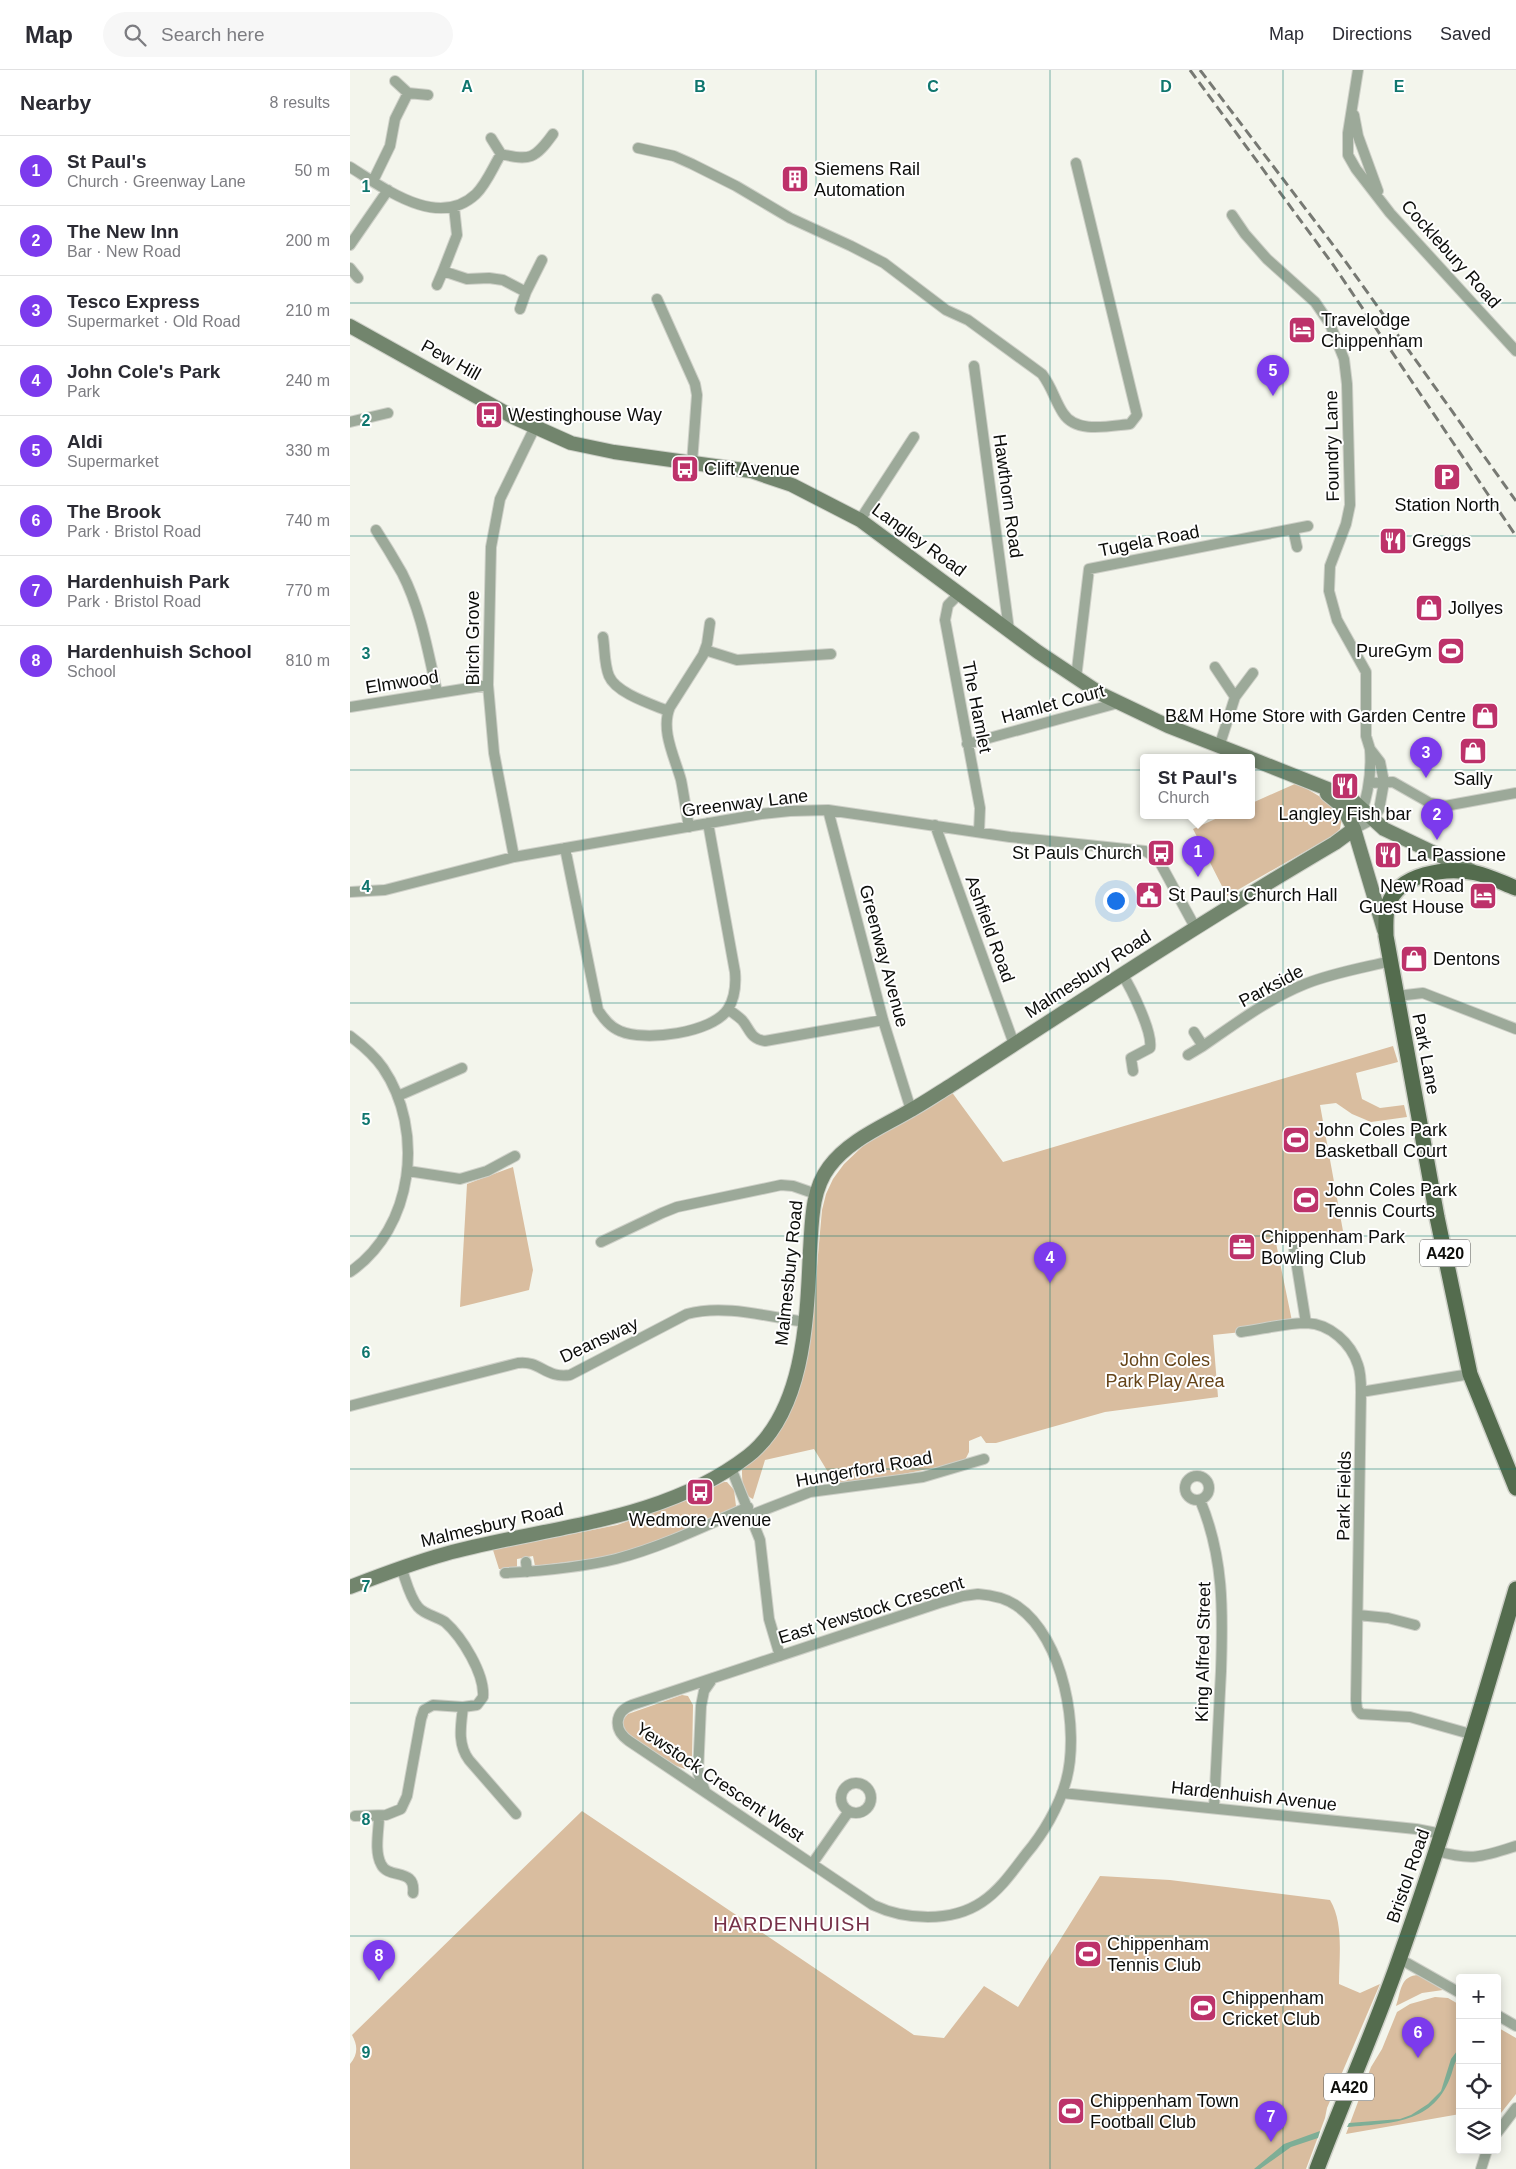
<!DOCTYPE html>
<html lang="en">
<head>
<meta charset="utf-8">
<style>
  :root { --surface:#fff; --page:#f7f7f7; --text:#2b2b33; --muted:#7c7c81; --line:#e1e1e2; --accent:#7c3aed }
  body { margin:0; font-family:Helvetica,sans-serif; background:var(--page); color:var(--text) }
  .controls { position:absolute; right:15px; bottom:15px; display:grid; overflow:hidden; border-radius:5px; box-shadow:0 2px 12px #0003 }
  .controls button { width:45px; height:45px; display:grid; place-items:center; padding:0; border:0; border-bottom:1px solid var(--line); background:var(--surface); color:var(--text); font:25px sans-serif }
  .you { position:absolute; left:765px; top:830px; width:18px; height:18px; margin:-12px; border:4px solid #fff; border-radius:50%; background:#1a73e8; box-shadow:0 0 0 8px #1a73e833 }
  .badge { display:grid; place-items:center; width:32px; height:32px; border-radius:50%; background:var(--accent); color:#fff; font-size:16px; font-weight:700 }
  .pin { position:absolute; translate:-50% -41px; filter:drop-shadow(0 1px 2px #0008) }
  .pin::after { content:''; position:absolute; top:26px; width:18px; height:15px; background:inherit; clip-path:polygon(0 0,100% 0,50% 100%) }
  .popup { position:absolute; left:790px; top:684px; width:115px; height:65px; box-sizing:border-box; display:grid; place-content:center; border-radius:5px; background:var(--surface); filter:drop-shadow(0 1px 4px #0005); font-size:16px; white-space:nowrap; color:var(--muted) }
  .popup b { font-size:19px; color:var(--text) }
  .popup::after { content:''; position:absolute; left:50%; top:100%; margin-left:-10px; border:10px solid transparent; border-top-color:var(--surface) }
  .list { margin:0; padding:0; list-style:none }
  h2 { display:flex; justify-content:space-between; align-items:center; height:65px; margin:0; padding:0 20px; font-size:21px }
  h2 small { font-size:16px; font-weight:400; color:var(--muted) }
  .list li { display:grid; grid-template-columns:32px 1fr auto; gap:15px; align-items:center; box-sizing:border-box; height:70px; padding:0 20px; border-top:1px solid var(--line) }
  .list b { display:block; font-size:19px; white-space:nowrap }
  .list p { margin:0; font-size:16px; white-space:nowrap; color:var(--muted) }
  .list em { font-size:16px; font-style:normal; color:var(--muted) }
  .icon { flex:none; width:28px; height:28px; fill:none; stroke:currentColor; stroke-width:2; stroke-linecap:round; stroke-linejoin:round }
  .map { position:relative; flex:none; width:1166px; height:2099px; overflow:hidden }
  header { display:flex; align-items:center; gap:30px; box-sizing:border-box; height:70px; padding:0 25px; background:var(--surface); border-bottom:1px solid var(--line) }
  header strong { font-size:24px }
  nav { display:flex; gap:28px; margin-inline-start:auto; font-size:18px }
  .search { width:350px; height:45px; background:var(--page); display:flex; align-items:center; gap:12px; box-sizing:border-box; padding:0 18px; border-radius:28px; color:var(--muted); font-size:19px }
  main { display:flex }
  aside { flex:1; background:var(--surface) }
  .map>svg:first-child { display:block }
</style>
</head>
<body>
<header>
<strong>Map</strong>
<div class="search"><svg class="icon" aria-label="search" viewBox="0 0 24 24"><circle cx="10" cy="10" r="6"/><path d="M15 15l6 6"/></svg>Search here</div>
<nav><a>Map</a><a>Directions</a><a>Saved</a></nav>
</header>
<main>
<aside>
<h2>Nearby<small>8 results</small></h2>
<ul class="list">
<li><span class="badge">1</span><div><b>St Paul's</b><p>Church · Greenway Lane</p></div><em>50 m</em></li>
<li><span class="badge">2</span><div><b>The New Inn</b><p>Bar · New Road</p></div><em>200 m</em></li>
<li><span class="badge">3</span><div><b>Tesco Express</b><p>Supermarket · Old Road</p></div><em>210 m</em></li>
<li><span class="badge">4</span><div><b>John Cole's Park</b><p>Park</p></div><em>240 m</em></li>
<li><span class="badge">5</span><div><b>Aldi</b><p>Supermarket</p></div><em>330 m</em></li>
<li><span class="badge">6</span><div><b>The Brook</b><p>Park · Bristol Road</p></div><em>740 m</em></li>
<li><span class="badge">7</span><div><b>Hardenhuish Park</b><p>Park · Bristol Road</p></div><em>770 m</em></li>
<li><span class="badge">8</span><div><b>Hardenhuish School</b><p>School</p></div><em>810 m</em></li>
</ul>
</aside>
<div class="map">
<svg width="1166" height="2099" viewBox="0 0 1166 2099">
  <rect width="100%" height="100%" fill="#f3f5ec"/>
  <!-- green -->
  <path fill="#d9bd9f" d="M947,713L984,735L992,747L990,759L984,765L877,826L843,759L872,746H902V733Z
    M1043,976L1048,992L1006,1003L1012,1029L1030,1038L1054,1035L1057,1047L1021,1052L1002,1044L986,1033L970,1035L993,1161L926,1173L942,1251L892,1262L863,1265L868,1327L755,1342L646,1373H636L631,1366L619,1371V1382L614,1392L487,1417L464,1379L415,1390L403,1429C392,1424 392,1410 392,1399L417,1375L463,1241L472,1140L476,1124L483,1109L494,1094L513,1076L601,1021L653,1092Z
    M163,1097L183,1200L179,1220L110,1237L117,1114Z
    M374,1412H377L384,1420L386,1436L383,1439L325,1464L265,1486L185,1496L183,1486L167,1489V1498L149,1499L143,1480L267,1455L335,1431Z
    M332,1625L338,1626L343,1635L342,1690L339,1696L335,1699L324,1695L274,1661L272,1651L278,1644Z
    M232,1741L564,1965L594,1968L634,1916L668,1937L750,1806L820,1810L980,1830C994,1853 989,1887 989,1914L1010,1923L1030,1914L977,2038L975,2048L956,2099H0V1994C8,1984 8,1976 2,1965Z
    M1069,1905L1093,1920L1072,1923L1046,1936C1051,1922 1050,1905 1069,1905Z
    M1085,1927L1098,1928L1110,1935V2044L996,2064L1021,1997L1032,1979L1047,1942L1060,1934Z
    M1147,1957L1166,1968V2024L1147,2048Z"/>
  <!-- water -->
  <path fill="#7eae96" d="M1110,1977C1110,1985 1105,1991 1103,1999C1088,2053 1045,2053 997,2057L999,2053L1050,2049L1061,2045L1078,2034L1091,2021L1101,1989Z
    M970,2061L968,2068L941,2077L910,2099H904L934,2074Z"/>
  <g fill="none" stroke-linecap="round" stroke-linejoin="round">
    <!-- minor casing -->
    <g stroke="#ced0c8" stroke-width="12">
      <path id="minor" d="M1008,0L998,63V85L1006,99L1040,143L1166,281
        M45,11L58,23L78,25
        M1004,45L1008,66L1028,121
        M141,68L151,84C180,91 185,89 203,64
        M288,78L324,86L342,94L386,116L440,148L501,176L534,193L596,240L618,250L692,304C703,319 704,329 713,343C726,364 759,356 780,354L787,345L726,93
        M0,97C34,118 88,160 126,124C137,113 143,97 151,84
        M23,111L40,76L45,49L58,23
        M104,137L107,165L93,201L117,209L139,208L153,210L176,222L192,190
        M882,145L895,164L917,189L965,232L980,254L994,289L997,314L1000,435L996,454L980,496L979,521L987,550L1016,602V666L1020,679L1030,692L1034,712L1029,740L1023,749L1004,759
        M0,175L38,120
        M0,198L8,208
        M87,215L93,201
        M307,229L345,314L347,325L342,393
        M170,239L176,222
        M624,296L659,560
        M0,352L38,343
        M510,450L564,367
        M943,459L947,477
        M26,460C35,474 44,489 52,503C71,540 78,582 87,622
        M610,523L598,535L595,550L630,738L629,762
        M253,567C255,579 254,594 259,606C266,623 301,634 318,641
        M355,580L387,590L481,584
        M865,597L885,627L869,677
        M726,608L739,499L958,456
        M885,627L903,603
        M0,637L138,615
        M617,674L768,633
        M1019,713L1043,712L1080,733L1095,736L1166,723
        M478,740L533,950L561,1040
        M585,755L664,974
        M339,757C336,741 334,725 331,710C325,688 310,660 320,637L353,585L357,574L360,553
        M1004,759C1017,735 1022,705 1020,679
        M215,778L248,940C254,949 260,957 270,961C294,972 363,963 378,939C385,928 386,914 385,902L358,753
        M164,787L144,683L138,615L141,477L150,429L185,357
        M0,822L35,820L164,787L411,744L440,741L478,740L660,767L795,781L808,789L845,857
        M772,904C781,918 803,962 800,978L781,988L783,1001
        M1047,926L1073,923L1166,959
        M378,939C383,943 388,946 392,950C400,959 400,969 415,971L533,950
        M844,962L853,976C885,954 918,929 955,914C982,903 1012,898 1041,891
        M0,966C12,975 24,985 33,998C75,1060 64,1158 0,1202
        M838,985L853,976
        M48,1026L112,998
        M58,1101L110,1109L137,1101L165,1086
        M251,1172L312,1143L327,1137L431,1115L443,1116L466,1124
        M944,1178L956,1253
        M891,1262C913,1259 936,1253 957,1253C980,1254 1001,1273 1008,1295C1011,1303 1011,1313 1011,1322
        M1120,1304L1011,1322L1006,1630L1007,1639L1011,1644L1060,1647L1124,1665
        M0,1336L168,1293C190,1290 196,1309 220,1305L337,1244C375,1234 418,1247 456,1252
        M381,1398L410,1470L419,1549L430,1586
        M835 1418a12 12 0 1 1 24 0a12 12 0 1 1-24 0Z
        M850,1430C874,1487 873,1541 871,1601C869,1647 866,1692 864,1738
        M401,1445L460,1422L573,1407L634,1389
        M176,1492L177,1502
        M51,1497C56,1510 59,1526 68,1537C75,1545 86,1546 95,1552C112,1567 135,1604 133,1627L127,1635L113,1637C111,1655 107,1674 119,1690L166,1744
        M155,1503C192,1501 229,1498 266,1489C312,1477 355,1456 398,1437
        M628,1524C641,1525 656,1528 667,1536C714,1568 730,1661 716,1711C709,1737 693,1764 676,1784C663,1801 650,1820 632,1832C601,1853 555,1850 523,1835L279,1671C263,1660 264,1642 282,1635L589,1533L613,1526Z
        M1008,1545L1038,1548L1065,1555
        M491 1728a15 15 0 1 1 30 0a15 15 0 1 1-30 0Z
        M355,1721L348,1703L351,1636L354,1621L363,1608
        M712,1723L1066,1759L1092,1764
        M5,1746L36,1745L51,1739L57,1726L71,1649L74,1640L83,1635L113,1637
        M29,1746C29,1760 24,1781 31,1794C38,1810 66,1797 63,1823
        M1087,1781C1122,1791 1132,1787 1166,1776
        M462,1794L499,1741
        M1050,1889L1110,1923
        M1147,1945L1166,1956
        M1147,2063L1166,2038
        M1131,2099L1137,2080"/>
    </g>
    <!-- secondary casing -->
    <g stroke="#ced0c8" stroke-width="16">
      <path id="secondary" d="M0,256L163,347L221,373L264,382L401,401L442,415L510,450L688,582L751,624L818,656L900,688
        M902,689L993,725L1001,729L1034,759L1122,801
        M977,724L992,736L1004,759L1034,860
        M0,1517C31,1505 62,1493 95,1484C196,1456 311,1453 398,1386C455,1341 457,1247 460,1181C462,1153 461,1121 479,1097C499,1070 532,1057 561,1040C574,1033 587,1024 600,1016C728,933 854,850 985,773L1004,759"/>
    </g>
    <!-- primary casing -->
    <g stroke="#ced0c8" stroke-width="18">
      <path id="primary" d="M1166,818C1153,813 1139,806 1126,803C1096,797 1049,803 1038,835C1035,845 1036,856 1036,866L1087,1147L1120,1304L1166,1418
        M967,2099C994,2028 1025,1959 1050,1887C1093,1766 1130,1642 1166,1519"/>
    </g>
    <!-- minor -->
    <use href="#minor" stroke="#9ca999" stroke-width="10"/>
    <!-- secondary -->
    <use href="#secondary" stroke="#72856d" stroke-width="14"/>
    <!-- primary -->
    <use href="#primary" stroke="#546c4e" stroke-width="15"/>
    <!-- rail -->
    <path stroke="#777973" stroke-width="3" stroke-dasharray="10 5" stroke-linecap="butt" d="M840,0L984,196L1166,466
      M850,0L993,188L1166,431"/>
  </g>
  <!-- grid -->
  <path fill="none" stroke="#0f766e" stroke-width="1" stroke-opacity="0.55" d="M233,0V2099M466,0V2099M700,0V2099M933,0V2099M0,233H1166M0,466H1166M0,700H1166M0,933H1166M0,1166H1166M0,1399H1166M0,1633H1166M0,1866H1166"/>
  <!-- icons -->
  <defs>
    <g id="building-square" transform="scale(1.4375)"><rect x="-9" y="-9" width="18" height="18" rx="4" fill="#bd326a" stroke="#fff"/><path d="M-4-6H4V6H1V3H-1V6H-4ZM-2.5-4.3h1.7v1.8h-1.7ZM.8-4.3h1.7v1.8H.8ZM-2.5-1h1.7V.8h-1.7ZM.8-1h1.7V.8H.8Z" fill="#fff"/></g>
    <g id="hotel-square" transform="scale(1.4375)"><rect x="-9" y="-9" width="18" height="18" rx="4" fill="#bd326a" stroke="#fff"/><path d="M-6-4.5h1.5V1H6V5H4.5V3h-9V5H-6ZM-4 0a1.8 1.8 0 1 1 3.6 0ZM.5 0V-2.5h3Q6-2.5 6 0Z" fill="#fff"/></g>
    <g id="bus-square" transform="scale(1.4375)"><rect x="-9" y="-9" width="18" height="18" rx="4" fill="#bd326a" stroke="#fff"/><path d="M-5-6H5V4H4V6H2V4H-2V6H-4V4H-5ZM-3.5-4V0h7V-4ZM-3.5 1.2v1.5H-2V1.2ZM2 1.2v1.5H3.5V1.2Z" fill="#fff"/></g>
    <g id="parking-square" transform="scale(1.4375)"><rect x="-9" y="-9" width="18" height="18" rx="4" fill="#bd326a" stroke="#fff"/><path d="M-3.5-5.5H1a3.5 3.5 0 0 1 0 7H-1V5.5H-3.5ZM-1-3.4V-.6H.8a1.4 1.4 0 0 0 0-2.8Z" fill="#fff"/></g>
    <g id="restaurant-square" transform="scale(1.4375)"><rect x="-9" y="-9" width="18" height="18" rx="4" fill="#bd326a" stroke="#fff"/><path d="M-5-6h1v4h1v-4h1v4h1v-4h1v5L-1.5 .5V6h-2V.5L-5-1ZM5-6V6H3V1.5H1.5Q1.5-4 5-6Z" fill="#fff"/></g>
    <g id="shop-square" transform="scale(1.4375)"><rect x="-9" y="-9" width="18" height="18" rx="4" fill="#bd326a" stroke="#fff"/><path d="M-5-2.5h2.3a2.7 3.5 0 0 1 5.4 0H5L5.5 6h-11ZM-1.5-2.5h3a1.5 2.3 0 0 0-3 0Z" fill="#fff"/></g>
    <g id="stadium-square" transform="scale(1.4375)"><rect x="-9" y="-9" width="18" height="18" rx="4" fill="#bd326a" stroke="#fff"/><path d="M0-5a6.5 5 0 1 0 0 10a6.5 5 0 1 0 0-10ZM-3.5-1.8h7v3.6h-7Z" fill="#fff"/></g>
    <g id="civic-square" transform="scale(1.4375)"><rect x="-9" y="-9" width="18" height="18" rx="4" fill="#bd326a" stroke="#fff"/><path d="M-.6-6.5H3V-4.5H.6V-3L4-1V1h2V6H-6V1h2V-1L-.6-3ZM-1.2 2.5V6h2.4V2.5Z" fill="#fff"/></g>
    <g id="office-square" transform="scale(1.4375)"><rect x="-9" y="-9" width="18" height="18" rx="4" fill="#bd326a" stroke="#fff"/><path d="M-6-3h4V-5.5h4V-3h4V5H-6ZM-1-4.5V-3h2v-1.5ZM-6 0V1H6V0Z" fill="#fff"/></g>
  </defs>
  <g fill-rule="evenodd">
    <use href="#building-square" x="445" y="109"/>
    <use href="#hotel-square" x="952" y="260"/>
    <use href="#bus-square" x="139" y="345"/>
    <use href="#bus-square" x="335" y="399"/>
    <use href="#parking-square" x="1097" y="407"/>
    <use href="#restaurant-square" x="1043" y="471"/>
    <use href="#shop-square" x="1079" y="538"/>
    <use href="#stadium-square" x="1101" y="581"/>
    <use href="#shop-square" x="1135" y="646"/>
    <use href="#shop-square" x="1123" y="681"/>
    <use href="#restaurant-square" x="995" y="716"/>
    <use href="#bus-square" x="811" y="783"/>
    <use href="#restaurant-square" x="1038" y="785"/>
    <use href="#civic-square" x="799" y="825"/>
    <use href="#hotel-square" x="1133" y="826"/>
    <use href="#shop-square" x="1064" y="889"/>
    <use href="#stadium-square" x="946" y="1070"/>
    <use href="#stadium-square" x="956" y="1130"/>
    <use href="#office-square" x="892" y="1177"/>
    <use href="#bus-square" x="350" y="1422"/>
    <use href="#stadium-square" x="738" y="1884"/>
    <use href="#stadium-square" x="853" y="1938"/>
    <use href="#stadium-square" x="721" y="2041"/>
  </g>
  <g text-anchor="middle" stroke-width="4" stroke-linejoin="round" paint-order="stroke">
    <!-- shield labels -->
    <g fill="#fff" stroke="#555654" stroke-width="1">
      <rect x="1070" y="1169.5" width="50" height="27" rx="4"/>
      <rect x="974" y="2003.5" width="50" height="27" rx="4"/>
    </g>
    <g font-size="16" font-weight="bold" fill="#0c0d0a">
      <text x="1095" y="1189">A420</text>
      <text x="999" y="2023">A420</text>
    </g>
    <!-- poi labels -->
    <g font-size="18" fill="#0c0d0a" stroke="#fff" text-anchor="start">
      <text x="464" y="105">Siemens Rail<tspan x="464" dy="21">Automation</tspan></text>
      <text x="971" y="256">Travelodge<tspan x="971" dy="21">Chippenham</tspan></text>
      <text x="158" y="351">Westinghouse Way</text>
      <text x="354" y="405">Clift Avenue</text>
      <text x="1097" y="441" text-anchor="middle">Station North</text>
      <text x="1062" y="477">Greggs</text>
      <text x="1098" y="544">Jollyes</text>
      <text x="1082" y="587" text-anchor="end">PureGym</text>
      <text x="1116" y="652" text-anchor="end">B&amp;M Home Store with Garden Centre</text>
      <text x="1123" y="715" text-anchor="middle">Sally</text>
      <text x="995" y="750" text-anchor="middle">Langley Fish bar</text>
      <text x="792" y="789" text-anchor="end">St Pauls Church</text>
      <text x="1057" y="791">La Passione</text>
      <text x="1114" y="822" text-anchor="end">New Road<tspan x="1114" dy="21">Guest House</tspan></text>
      <text x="818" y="831">St Paul's Church Hall</text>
      <text x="1083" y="895">Dentons</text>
      <text x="965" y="1066">John Coles Park<tspan x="965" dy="21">Basketball Court</tspan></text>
      <text x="975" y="1126">John Coles Park<tspan x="975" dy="21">Tennis Courts</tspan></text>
      <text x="911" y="1173">Chippenham Park<tspan x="911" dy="21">Bowling Club</tspan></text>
      <text x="350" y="1456" text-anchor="middle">Wedmore Avenue</text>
      <text x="757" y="1880">Chippenham<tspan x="757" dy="21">Tennis Club</tspan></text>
      <text x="872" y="1934">Chippenham<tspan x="872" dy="21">Cricket Club</tspan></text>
      <text x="740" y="2037">Chippenham Town<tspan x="740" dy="21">Football Club</tspan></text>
    </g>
    <!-- street labels -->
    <g font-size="18" fill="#0c0d0a" stroke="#fff">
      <text transform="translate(1101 184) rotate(48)" y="6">Cocklebury Road</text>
      <text transform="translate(101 290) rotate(29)" y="6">Pew Hill</text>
      <text transform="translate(982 376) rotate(-91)" y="6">Foundry Lane</text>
      <text transform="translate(658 426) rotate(82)" y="6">Hawthorn Road</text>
      <text transform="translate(569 470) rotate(36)" y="6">Langley Road</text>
      <text transform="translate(799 471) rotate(-11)" y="6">Tugela Road</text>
      <text transform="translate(123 568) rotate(-90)" y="6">Birch Grove</text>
      <text transform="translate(52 612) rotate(-9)" y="6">Elmwood</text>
      <text transform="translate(703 634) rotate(-15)" y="6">Hamlet Court</text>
      <text transform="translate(627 637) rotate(79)" y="6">The Hamlet</text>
      <text transform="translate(395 733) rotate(-7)" y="6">Greenway Lane</text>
      <text transform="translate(640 859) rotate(70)" y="6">Ashfield Road</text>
      <text transform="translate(534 886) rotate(75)" y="6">Greenway Avenue</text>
      <text transform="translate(738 904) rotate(-33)" y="6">Malmesbury Road</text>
      <text transform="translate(921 916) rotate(-28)" y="6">Parkside</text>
      <text transform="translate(1076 984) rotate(79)" y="6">Park Lane</text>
      <text transform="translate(439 1203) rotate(-84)" y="6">Malmesbury Road</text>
      <text transform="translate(249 1270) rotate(-25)" y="6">Deansway</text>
      <text transform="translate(514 1399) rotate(-10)" y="6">Hungerford Road</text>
      <text transform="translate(994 1426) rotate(-89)" y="6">Park Fields</text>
      <text transform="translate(142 1455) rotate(-13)" y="6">Malmesbury Road</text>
      <text transform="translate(521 1540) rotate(-17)" y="6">East Yewstock Crescent</text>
      <text transform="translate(853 1582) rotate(-89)" y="6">King Alfred Street</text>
      <text transform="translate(370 1712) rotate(34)" y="6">Yewstock Crescent West</text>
      <text transform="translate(904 1726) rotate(6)" y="6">Hardenhuish Avenue</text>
      <text transform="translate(1058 1806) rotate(-71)" y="6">Bristol Road</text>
    </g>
    <!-- park labels -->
    <g font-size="18" fill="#654419" stroke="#fff">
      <text x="815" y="1296">John Coles<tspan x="815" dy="21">Park Play Area</tspan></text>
    </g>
    <!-- quarter labels -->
    <g font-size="20" letter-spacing="1" fill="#753048" stroke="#fff">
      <text x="442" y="1861">HARDENHUISH</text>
    </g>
  </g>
  <g font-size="16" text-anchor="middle" font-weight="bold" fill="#0f766e" stroke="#fff" stroke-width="4" stroke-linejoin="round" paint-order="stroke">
    <text x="117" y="22">A</text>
    <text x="350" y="22">B</text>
    <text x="583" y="22">C</text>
    <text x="816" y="22">D</text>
    <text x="1049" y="22">E</text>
    <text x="16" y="122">1</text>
    <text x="16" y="356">2</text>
    <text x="16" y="589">3</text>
    <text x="16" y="822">4</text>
    <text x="16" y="1055">5</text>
    <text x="16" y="1288">6</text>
    <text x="16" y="1522">7</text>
    <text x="16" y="1755">8</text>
    <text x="16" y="1988">9</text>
  </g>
</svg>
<div class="controls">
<button>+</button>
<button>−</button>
<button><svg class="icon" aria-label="locate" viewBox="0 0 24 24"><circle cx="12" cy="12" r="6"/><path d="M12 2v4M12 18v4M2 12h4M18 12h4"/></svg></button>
<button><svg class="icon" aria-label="layers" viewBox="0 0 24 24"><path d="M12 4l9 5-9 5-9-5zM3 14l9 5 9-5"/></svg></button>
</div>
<div class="you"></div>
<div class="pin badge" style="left:848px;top:807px">1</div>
<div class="popup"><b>St Paul's</b>Church</div>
<div class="pin badge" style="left:1087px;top:770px">2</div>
<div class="pin badge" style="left:1076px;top:708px">3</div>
<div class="pin badge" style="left:700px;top:1213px">4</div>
<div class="pin badge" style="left:923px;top:326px">5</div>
<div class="pin badge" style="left:1068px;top:1988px">6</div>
<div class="pin badge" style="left:921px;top:2072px">7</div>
<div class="pin badge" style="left:29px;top:1911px">8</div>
</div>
</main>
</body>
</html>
